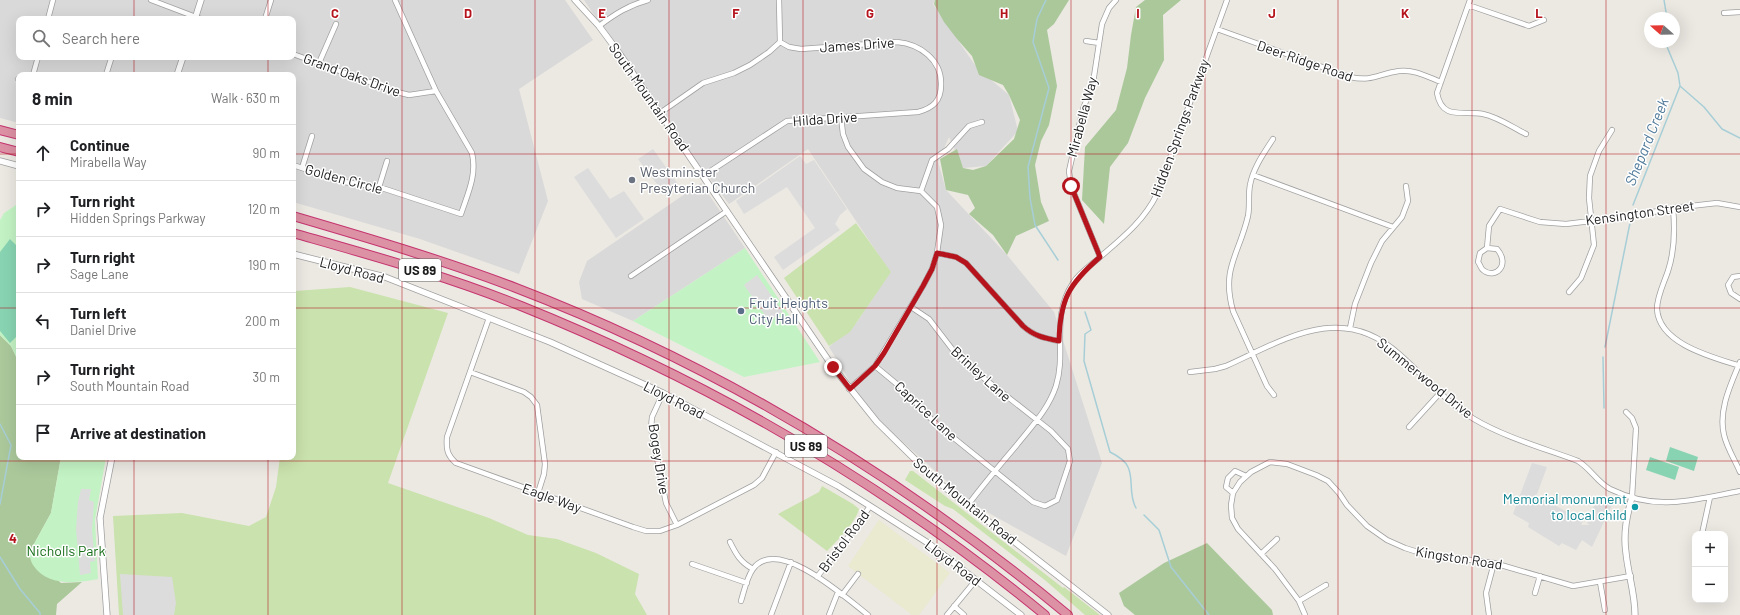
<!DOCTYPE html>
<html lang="en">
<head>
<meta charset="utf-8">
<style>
  :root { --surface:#fff; --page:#f6f6f6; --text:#202124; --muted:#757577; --line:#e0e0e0 }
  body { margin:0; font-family:Barlow,sans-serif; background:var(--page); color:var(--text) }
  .controls { position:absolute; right:12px; bottom:12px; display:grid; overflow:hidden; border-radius:8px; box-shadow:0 4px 16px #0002 }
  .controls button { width:36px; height:36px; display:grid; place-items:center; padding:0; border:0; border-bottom:1px solid var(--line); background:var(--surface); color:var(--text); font:20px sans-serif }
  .compass { position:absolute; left:1644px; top:12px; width:36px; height:36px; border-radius:50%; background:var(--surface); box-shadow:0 4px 16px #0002; rotate:290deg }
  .stop { position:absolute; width:12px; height:12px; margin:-9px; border:3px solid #b5141d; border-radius:50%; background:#fff }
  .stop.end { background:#b5141d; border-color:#fff; box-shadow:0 1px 4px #0008 }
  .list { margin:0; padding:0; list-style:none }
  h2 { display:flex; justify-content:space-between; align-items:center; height:52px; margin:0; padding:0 16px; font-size:17px }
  h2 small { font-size:13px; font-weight:400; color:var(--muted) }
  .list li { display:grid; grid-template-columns:26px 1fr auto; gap:12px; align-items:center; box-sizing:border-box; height:56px; padding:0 16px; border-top:1px solid var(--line) }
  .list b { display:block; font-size:15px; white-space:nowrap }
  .list p { margin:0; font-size:13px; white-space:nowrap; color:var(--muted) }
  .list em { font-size:13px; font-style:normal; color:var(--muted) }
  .icon { flex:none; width:22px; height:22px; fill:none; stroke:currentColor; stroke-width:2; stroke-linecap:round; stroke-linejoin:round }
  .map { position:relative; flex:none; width:1740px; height:615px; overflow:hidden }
  .search { position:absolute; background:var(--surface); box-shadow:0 4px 16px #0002; left:16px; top:16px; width:280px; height:44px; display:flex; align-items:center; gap:10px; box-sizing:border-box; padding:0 14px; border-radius:8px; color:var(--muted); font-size:15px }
  .panel { position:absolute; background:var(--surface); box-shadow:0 4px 16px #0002; left:16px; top:72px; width:280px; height:388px; border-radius:8px }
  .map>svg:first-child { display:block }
</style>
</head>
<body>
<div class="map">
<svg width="1740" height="615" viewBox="0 0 1740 615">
  <rect width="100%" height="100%" fill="#ece9e3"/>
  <!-- residential -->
  <path fill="#dad9d9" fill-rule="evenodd" d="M0,0H565L593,40L519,89L548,201L519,274L420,239L293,202V75H19V123L0,118ZM19,19H293V57H19Z
    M584,0H935L933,4L977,68L1009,95L1018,131L986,166L963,168L949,137L938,162L946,190L1007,255L1054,312L1102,463L1066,556L971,503L867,410L829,347L857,322L890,272L808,149L729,204L660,113Z
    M701,183L745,248L633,321L582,299L579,282L587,261Z"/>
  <!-- farmland -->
  <path fill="#e9eacf" d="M879,520L950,573L919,615H912L848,566Z"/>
  <!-- grass -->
  <path fill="#cae2ad" d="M856,223L891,272L850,332L829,346L784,278Z
    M350,287L448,313L388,483L489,518L528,535L557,539L596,553L639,574L635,594L647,615H119L113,516L182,513L249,526L266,517L276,487L280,457H293V294L295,291Z
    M910,471H913L1063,588L1064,587L1100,615H1085L1046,581L953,509L945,506L905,480Z
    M822,486L853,504L859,509C856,522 836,542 827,551L778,514L819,492Z"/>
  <!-- forest -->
  <path fill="#abc89b" d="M935,0H1069L1054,24L1047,30L1057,86L1049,125L1041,141L1035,165L1041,202L1049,221L1016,236L1007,255L993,235L969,214L975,208L968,195L946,190L940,159L957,149L963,168L973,170L986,166L1014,139L1020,120L1009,95L1003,85L979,75L972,56L957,39L944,22L934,4Z
    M1145,0H1181L1163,15L1164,60L1145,98L1128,143L1110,167L1104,224L1082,200L1085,147L1116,110L1127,68L1131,35L1136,7Z
    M0,335L11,346L19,363V457H61L51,513L29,553L61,583L82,582L57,604L56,615H0Z
    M1207,543L1272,610L1273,615H1135L1124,606L1119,593L1164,563Z"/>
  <!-- park -->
  <path fill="#c3f3c4" d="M19,203V363L11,346L0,335V220L4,213Z
    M745,248L820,362L744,377L633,321Z
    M61,457H106L95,520L98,579C77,583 47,587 33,565C31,562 30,557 29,553L51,513Z"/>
  <!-- pitch -->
  <path fill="#88d4b2" d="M10,239L19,248V334L10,343L0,331V252Z
    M1670,447L1698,457L1694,471L1666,461Z
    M1650,457L1679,467L1675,480L1646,470Z"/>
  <!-- parking -->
  <path fill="#dcdcdc" d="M653,149L680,187L666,196L638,159Z
    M800,156L806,164L814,160L847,209L840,215L835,224L840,230L783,270L774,257L815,228L787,187L744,214L736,201Z
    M588,168L610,199L624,191L644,219L616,238L574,177Z
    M757,275L783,312L769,321L744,285Z
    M1532,463L1547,467L1537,494L1532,498L1539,502L1542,498L1583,521L1581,525H1590L1587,523L1597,498L1612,505L1592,547L1582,540L1576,550L1562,543L1559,546L1528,527L1529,523L1513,514Z
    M81,489H91L89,500L94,502L92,530L95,561L90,562L91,573L80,575L76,529L78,502Z
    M120,574L172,577L176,603L174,615H123Z"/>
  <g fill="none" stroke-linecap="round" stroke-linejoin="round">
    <!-- stream -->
    <path stroke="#a7ced6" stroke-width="1.5" d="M1046,0L1037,19L1033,42L1049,88L1028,167L1030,198L1035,225L1058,260
      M1664,0L1667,18
      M1680,86L1704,107L1722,129L1740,138
      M1633,205L1680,86L1678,73L1665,42
      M1085,312L1091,330L1085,334L1084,361L1110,452C1116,455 1125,460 1128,467C1134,479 1128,494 1136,508
      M1605,347L1630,223
      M1603,357L1604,408
      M0,424L11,445L0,504
      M1144,515L1159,530L1171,567L1209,615
      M0,557L20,589L40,613V615"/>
    <!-- minor casing -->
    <g stroke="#a0a0a0" stroke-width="6">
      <path id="minor" d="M151,0L201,19
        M1470,0L1437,93C1442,121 1463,110 1483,114C1498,117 1512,127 1526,134
        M1468,5L1529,26L1544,20
        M1724,13L1740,12
        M48,19L53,0
        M265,19L271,0
        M599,26C615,14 629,5 648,0
        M1217,29L1350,77C1372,82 1378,74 1399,71C1414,69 1428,77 1441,82
        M1086,41L1099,43
        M293,54L397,92L409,95L436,91
        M319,63L336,24
        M33,75L38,57
        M106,75L111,59
        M18,79L19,80
        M660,113L703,83L734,73L750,65L769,52L780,42L779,0
        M841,117L843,134L848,147L864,169L882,182L897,188L921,191L937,207L941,225L937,253L932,269L923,286L875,366L849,389
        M1273,139C1264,153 1253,168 1250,185C1248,195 1250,206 1248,216C1239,255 1221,268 1233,311L1267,386L1274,395
        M293,165L344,182L379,187L461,214C468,193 477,175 472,153L436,91L395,0
        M302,168L312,136
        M1253,175L1393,227
        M703,176L787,121L918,112C933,108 941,101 941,85C942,60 920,44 897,42L801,49L789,47L780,42
        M379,187L387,161
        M921,191L932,160L948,149L969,126L982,122
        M1673,208C1675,229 1675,250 1668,271C1664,283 1657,296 1657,309C1659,344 1712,357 1740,366
        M1487,248L1480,253L1478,262C1480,264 1481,269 1483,270C1495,280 1511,265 1497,249L1487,248L1489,226L1500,209L1540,222L1566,224L1633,216L1673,208L1717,203L1740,207
        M937,253L956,257L966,263L1023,326C1034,336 1044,338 1059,341
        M1100,257L1071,186L1069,171L1083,109L1093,83L1102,24L1109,8L1116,0
        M631,276L727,211
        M1740,276L1733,277L1728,285L1731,293L1740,299
        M1569,292L1581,278L1594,245L1589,198L1590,176L1599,151L1612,130
        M489,318L447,437C446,449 447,455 456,463L633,527L646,531H660L677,525L754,485L762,478L776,452
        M1350,328L1355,304L1371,263L1382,241L1402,217L1408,201L1406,186
        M1740,362C1731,384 1718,410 1724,435C1727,448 1735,460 1740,472
        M875,366L904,390L934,422L1033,502L1045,506L1057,500L1070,461L1068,449L1051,431L971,368L956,354L929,319L911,307
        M470,372L524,392L531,397L537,405L545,464L544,474L538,493
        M1190,372L1215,369L1226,366C1284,340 1341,301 1399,354C1424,376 1446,402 1474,419C1504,437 1546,449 1578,461C1591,469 1597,482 1610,489C1657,512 1692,500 1740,491
        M663,393L652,417L651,428L666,503L677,525
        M1626,412L1632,418L1636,428L1632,497
        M1409,427L1440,393
        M1233,493L1226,487L1228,478L1235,471L1246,476
        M968,505C983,485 999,466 1016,446C1031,427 1048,410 1056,386C1067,351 1050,318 1073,283C1079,273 1090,266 1099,258C1121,239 1144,221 1157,194L1227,0
        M1702,534L1710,497
        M730,542C736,554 740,562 753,569
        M1261,554L1277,539
        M692,564L747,583
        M817,577L856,527L870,506
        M1600,582L1605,610
        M1535,593L1540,576
        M842,595L858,574
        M741,601C744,591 747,577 753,569C777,535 846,598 868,615
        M1299,601L1326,585
        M954,606L964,615
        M771,615L791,562
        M829,615L838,592
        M947,615L976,580
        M1305,615L1299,601L1275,569L1238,529L1232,518L1231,505L1233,493L1240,482L1251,472L1270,462L1287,464L1316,475L1328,481L1339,493L1347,505L1367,526L1387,540L1405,548L1424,554L1494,563L1573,586L1631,576
        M1489,615L1486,593L1494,563"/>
    </g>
    <!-- tertiary casing -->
    <g stroke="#a0a0a0" stroke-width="7">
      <path id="tertiary" d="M575,0L599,26L619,53L833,367L877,422L938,482L1108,615
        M195,19L201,0
        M177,75L183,57
        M0,161L19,166
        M293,254L385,277L550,342L663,393L838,486L870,506L928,543L1021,615
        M1632,497C1627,515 1623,533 1626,553C1628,574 1635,593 1635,615
        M107,615L100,518L112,457"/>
    </g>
    <!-- motorway casing -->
    <g stroke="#c5356f" stroke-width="10">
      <path id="motorway" d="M0,130L19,135
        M0,147L19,152
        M293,216C368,238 443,260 516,288C717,365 903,478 1068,615
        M293,233C370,255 447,276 521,306C710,382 887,485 1045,615"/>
    </g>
    <!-- minor -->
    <use href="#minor" stroke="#fff" stroke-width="4.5"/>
    <!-- tertiary -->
    <use href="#tertiary" stroke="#fff" stroke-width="5.5"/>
    <!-- motorway -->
    <use href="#motorway" stroke="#dd91a4" stroke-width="8"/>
  </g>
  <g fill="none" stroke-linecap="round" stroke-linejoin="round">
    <!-- route -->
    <path stroke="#b5141d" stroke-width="5" d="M833,367L850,389L875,366L884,353L923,286L932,269L937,253L956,257L966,263L1023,326C1034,336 1044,338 1059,341C1060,299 1069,284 1100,257L1071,186"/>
  </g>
  <!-- grid -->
  <path fill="none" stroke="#b5141d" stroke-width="1" stroke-opacity="0.55" d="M134,0V19M268,0V19M402,0V615M535,0V615M669,0V615M803,0V615M937,0V615M1071,0V615M1205,0V615M1338,0V615M1472,0V615M1606,0V615M134,57V75M268,57V75M0,154H19M293,154H1740M0,308H19M293,308H1740M134,457V615M268,457V615M0,461H1740"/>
  <!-- markers -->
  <circle fill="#6b7280" stroke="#fff" stroke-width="1.5" cx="632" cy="180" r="4"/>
  <circle fill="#5c6f8a" stroke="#fff" stroke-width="1.5" cx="741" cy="311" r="4"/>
  <circle fill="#0f9aa8" stroke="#fff" stroke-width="1.5" cx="1635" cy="507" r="4"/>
  <g text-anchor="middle" stroke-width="3" stroke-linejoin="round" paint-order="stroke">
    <!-- shield labels -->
    <g fill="#fff" stroke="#606060" stroke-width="1">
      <rect x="399" y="259" width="42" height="22" rx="3"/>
      <rect x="785" y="435" width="42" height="22" rx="3"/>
    </g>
    <g font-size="13" font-weight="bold" fill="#1c1c1c">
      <text x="420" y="275">US 89</text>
      <text x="806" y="451">US 89</text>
    </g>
    <!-- street labels -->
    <g font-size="14" fill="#1c1c1c" stroke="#fff">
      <text transform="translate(857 45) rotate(-4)" y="5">James Drive</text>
      <text transform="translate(1305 61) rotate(19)" y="5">Deer Ridge Road</text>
      <text transform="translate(352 75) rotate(20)" y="5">Grand Oaks Drive</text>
      <text transform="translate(649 97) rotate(55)" y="5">South Mountain Road</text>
      <text transform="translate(1082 117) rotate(-75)" y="5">Mirabella Way</text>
      <text transform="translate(825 119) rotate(-4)" y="5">Hilda Drive</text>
      <text transform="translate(1180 128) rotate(-70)" y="5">Hidden Springs Parkway</text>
      <text transform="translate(344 179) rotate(15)" y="5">Golden Circle</text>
      <text transform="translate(1640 213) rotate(-8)" y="5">Kensington Street</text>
      <text transform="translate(352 270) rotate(15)" y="5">Lloyd Road</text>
      <text transform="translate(981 374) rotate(42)" y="5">Brinley Lane</text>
      <text transform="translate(1425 378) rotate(39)" y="5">Summerwood Drive</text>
      <text transform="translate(674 400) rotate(27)" y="5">Lloyd Road</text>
      <text transform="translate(926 411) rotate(43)" y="5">Caprice Lane</text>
      <text transform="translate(659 459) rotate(81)" y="5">Bogey Drive</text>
      <text transform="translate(552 498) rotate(20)" y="5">Eagle Way</text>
      <text transform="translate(965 501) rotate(39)" y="5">South Mountain Road</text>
      <text transform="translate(844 541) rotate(-53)" y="5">Bristol Road</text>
      <text transform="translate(1459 558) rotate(9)" y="5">Kingston Road</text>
      <text transform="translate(953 563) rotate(37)" y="5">Lloyd Road</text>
    </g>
    <!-- worship labels -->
    <g font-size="14" fill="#5b616d" stroke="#fff" text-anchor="start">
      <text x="640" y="177">Westminster<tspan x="640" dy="16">Presyterian Church</tspan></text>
    </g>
    <!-- service labels -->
    <g font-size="14" fill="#4e5e75" stroke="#fff" text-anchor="start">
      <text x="749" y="308">Fruit Heights<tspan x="749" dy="16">City Hall</tspan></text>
    </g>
    <!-- culture labels -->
    <g font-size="14" fill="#0d838f" stroke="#fff" text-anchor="end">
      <text x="1627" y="504">Memorial monument<tspan x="1627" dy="16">to local child</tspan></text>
    </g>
    <!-- park labels -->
    <g font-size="14" fill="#166e18" stroke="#fff">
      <text x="66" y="556">Nicholls Park</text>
    </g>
    <!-- water labels -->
    <g font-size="15" font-style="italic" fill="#507a9a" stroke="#fff">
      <text transform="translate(1647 142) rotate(-68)" y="5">Shepard Creek</text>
    </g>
  </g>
  <g font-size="13" text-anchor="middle" font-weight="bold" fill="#b5141d" stroke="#fff" stroke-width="3" stroke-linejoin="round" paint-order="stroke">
    <text x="335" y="18">C</text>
    <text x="468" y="18">D</text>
    <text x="602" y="18">E</text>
    <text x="736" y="18">F</text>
    <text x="870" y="18">G</text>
    <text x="1004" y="18">H</text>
    <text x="1138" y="18">I</text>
    <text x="1272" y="18">J</text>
    <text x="1405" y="18">K</text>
    <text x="1539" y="18">L</text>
    <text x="13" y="543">4</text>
  </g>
</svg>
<div class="controls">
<button>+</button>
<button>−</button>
</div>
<svg class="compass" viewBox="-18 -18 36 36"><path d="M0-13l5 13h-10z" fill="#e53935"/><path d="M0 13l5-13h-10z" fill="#757577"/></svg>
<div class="stop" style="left:1071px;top:186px"></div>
<div class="stop end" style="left:833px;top:367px"></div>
<div class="search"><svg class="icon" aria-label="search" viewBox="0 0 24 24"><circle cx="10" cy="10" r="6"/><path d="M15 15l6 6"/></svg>Search here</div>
<section class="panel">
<h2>8 min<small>Walk · 630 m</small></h2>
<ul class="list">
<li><svg class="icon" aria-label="ahead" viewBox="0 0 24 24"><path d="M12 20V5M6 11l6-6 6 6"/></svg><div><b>Continue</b><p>Mirabella Way</p></div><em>90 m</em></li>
<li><svg class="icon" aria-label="right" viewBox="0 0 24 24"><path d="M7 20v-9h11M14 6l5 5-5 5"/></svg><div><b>Turn right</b><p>Hidden Springs Parkway</p></div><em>120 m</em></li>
<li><svg class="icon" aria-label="right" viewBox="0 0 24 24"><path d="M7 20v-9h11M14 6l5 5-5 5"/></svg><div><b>Turn right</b><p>Sage Lane</p></div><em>190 m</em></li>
<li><svg class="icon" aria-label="left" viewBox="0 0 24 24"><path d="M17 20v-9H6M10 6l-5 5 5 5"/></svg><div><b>Turn left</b><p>Daniel Drive</p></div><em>200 m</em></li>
<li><svg class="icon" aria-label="right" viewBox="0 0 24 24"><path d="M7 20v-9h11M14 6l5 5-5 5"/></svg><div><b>Turn right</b><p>South Mountain Road</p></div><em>30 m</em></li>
<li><svg class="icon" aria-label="arrive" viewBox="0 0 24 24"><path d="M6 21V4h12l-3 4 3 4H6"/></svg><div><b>Arrive at destination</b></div></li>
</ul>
</section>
</div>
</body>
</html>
